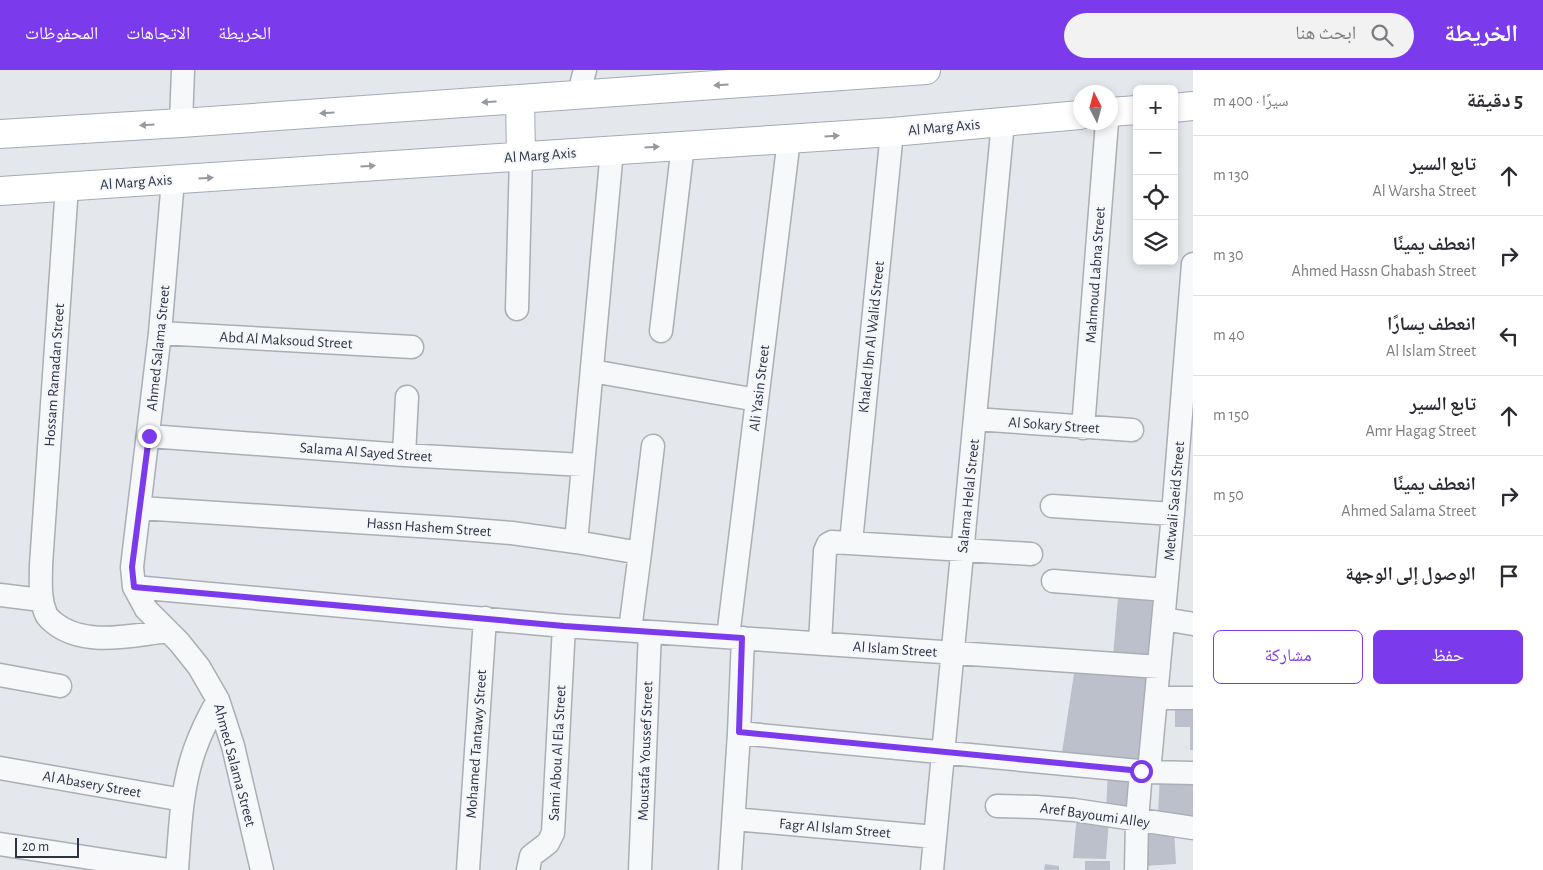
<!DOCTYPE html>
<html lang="ar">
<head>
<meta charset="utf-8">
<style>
  :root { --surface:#fff; --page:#f2f2f3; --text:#2b2b33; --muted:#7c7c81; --line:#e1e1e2; --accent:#7c3aed }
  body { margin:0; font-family:"Alegreya Sans","Noto Naskh Arabic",sans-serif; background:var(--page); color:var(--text); direction:rtl }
  .controls { position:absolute; right:15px; top:15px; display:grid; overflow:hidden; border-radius:8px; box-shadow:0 2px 8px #0003 }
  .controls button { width:45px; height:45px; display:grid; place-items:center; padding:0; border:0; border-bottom:1px solid var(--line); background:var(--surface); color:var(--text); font:25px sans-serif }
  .compass { position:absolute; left:1073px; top:15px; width:45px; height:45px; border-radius:50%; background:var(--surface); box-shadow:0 2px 8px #0003; rotate:354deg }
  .scale { position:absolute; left:15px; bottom:12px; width:64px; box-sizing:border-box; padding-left:5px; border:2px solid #2b3445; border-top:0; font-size:14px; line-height:18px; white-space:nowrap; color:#2b3445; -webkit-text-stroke:4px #f4f6f9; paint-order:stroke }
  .stop { position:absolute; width:15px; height:15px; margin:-11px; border:4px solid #7c3aed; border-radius:50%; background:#fff }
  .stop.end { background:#7c3aed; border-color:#fff; box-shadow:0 1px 5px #0008 }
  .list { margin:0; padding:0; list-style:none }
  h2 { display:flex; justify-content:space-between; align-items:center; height:65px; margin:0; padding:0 20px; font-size:21px }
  h2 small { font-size:16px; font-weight:400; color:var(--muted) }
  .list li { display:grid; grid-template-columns:32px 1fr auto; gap:15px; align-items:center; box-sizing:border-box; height:80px; padding:0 20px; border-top:1px solid var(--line) }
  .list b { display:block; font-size:19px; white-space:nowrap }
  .list p { margin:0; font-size:16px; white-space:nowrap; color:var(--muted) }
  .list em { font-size:16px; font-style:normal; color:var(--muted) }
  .actions { display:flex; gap:10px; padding:15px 20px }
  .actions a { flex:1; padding:11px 0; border:1px solid var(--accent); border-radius:8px; text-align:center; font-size:18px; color:var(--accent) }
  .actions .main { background:var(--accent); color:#fff }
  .icon { flex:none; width:28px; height:28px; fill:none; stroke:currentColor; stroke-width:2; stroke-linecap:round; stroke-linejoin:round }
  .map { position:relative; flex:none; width:1193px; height:800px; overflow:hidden; direction:ltr }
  header { display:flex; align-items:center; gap:30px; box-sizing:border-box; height:70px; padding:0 25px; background:var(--accent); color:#fff }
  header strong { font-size:24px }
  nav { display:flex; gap:28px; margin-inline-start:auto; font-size:18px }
  .search { width:350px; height:45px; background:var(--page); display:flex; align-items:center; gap:12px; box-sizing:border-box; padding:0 18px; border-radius:28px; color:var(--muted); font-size:19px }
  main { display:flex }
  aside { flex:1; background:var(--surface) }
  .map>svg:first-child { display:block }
</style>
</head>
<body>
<header>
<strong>الخريطة</strong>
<div class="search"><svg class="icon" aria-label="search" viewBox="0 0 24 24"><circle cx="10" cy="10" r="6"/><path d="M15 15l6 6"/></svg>ابحث هنا</div>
<nav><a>الخريطة</a><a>الاتجاهات</a><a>المحفوظات</a></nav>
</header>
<main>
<aside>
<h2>5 دقيقة<small>سيرًا · 400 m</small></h2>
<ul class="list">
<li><svg class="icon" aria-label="ahead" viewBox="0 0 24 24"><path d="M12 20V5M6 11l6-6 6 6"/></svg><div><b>تابع السير</b><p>Al Warsha Street</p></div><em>130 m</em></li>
<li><svg class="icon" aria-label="right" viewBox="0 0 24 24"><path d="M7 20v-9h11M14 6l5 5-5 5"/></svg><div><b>انعطف يمينًا</b><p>Ahmed Hassn Ghabash Street</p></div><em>30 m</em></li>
<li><svg class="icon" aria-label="left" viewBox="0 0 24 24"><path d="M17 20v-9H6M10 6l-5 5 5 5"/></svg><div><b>انعطف يسارًا</b><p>Al Islam Street</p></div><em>40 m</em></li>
<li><svg class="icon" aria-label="ahead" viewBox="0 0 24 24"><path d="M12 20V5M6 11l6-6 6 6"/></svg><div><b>تابع السير</b><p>Amr Hagag Street</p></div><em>150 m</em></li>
<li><svg class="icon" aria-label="right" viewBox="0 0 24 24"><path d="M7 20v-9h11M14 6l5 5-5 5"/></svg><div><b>انعطف يمينًا</b><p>Ahmed Salama Street</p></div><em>50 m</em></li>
<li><svg class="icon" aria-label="arrive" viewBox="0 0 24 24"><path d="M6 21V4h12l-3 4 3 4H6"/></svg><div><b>الوصول إلى الوجهة</b></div></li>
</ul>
<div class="actions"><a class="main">حفظ</a><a>مشاركة</a></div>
</aside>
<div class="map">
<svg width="1193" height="800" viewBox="0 0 1193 800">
  <rect width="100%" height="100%" fill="#e4e7ec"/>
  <!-- building -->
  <path fill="#bbc0ca" d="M1126,509L1160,534L1177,536L1173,576L1166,591L1113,587L1119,516Z
    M1075,597L1155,608L1141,701L1061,689Z
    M1175,634L1193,635V680H1190V657H1175Z
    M1108,700L1138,703L1134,743L1106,741Z
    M1160,704L1193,706V747L1158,745Z
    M1077,744L1109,749L1106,789L1073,788Z
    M1174,760L1176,794L1144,796L1142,762Z
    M1085,791H1110V800H1085Z
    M1045,794L1059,796V800H1044Z"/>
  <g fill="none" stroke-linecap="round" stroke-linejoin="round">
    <!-- minor casing -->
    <g stroke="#a9aeb7" stroke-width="25">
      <path id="minor" d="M578,26L585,0
        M181,53L183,0
        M173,110L160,263L132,497L134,517L146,539L179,572L199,597L218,630L233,676L262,800
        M67,116L41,495C41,511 39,528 46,544C47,547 50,549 53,552C84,578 132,565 168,561
        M517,239L521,86
        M661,261L683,75
        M160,263L412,277
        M592,301L757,330
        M975,349L1132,360
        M1083,358L1107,52
        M149,366L404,385L583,395
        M404,385L407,327
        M1052,436L1173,444
        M140,438L449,458L512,463L576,472L640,483L630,560
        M576,472L612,80
        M851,472L892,62
        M640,483L653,376
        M1053,511L1166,520
        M134,517L564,556L1159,597
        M0,525L41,530
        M1164,549L1193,554
        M728,567L789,69
        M820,573L825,481L828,474L832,472L1031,484
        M0,605L60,616
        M1157,628H1193
        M739,663L1149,702L1193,703
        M0,698L183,730
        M1149,702L1173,444L1193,194
        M997,736L1036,737L1074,740L1193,758
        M734,749L935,767
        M0,774L169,800
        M177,800C180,760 181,718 195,679C201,662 209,646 218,630
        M468,800L485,548
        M528,800L531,786L548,773L553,763L564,556
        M640,800L650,562
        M730,800L739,663L743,568
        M932,800L1003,52
        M1136,800L1137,750L1141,701"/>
    </g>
    <!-- major casing -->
    <g stroke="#a3abb8" stroke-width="30">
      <path id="major" d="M520,30L521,86
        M1174,38L1193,36
        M1110,42L1137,40
        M0,64L181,53L926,0
        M0,121L892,62L1080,45"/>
    </g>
    <!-- minor -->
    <use href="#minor" stroke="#f7f8fa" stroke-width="22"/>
    <!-- major -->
    <use href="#major" stroke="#fff" stroke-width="28"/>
  </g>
  <!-- one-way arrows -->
  <defs><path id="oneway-solid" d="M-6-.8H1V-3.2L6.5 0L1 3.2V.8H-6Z" transform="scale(1.25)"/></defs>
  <g fill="#959aa2">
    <use href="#oneway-solid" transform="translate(721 15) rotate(176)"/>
    <use href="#oneway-solid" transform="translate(489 32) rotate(176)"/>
    <use href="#oneway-solid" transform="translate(327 43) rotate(176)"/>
    <use href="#oneway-solid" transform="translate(147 55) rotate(177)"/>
    <use href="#oneway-solid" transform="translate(832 66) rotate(-4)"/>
    <use href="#oneway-solid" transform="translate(652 77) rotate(-4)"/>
    <use href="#oneway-solid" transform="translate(368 96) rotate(-4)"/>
    <use href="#oneway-solid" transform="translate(206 108) rotate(-4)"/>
  </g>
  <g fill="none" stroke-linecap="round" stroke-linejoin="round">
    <!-- route -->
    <path stroke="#7c3aed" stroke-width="6" d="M149,366L132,497L134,517L564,556L742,568L739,662L1141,701"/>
  </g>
  <g text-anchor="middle" stroke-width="4" stroke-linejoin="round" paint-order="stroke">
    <!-- street labels -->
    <g font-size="15" fill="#2b3445" stroke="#f4f6f9">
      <text transform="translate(944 57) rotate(-5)" y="5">Al Marg Axis</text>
      <text transform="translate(540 85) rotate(-4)" y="5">Al Marg Axis</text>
      <text transform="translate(136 112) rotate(-4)" y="5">Al Marg Axis</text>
      <text transform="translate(1095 205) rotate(-86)" y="5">Mahmoud Labna Street</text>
      <text transform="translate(871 267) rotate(-84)" y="5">Khaled Ibn Al Walid Street</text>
      <text transform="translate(286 270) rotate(3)" y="5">Abd Al Maksoud Street</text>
      <text transform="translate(158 278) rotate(-84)" y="5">Ahmed Salama Street</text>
      <text transform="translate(54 305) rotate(-86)" y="5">Hossam Ramadan Street</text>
      <text transform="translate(759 318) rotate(-83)" y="5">Ali Yasin Street</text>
      <text transform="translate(1054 355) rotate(4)" y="5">Al Sokary Street</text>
      <text transform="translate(366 382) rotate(4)" y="5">Salama Al Sayed Street</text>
      <text transform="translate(968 426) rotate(-84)" y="5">Salama Helal Street</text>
      <text transform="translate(1174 431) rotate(-85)" y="5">Metwali Saeid Street</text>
      <text transform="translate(429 457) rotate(4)" y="5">Hassn Hashem Street</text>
      <text transform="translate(895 579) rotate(4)" y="5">Al Islam Street</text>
      <text transform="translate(476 674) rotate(-86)" y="5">Mohamed Tantawy Street</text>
      <text transform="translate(645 681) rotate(-88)" y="5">Moustafa Youssef Street</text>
      <text transform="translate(557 683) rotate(-87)" y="5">Sami Abou Al Ela Street</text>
      <text transform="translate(235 695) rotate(75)" y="5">Ahmed Salama Street</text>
      <text transform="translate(92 714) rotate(10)" y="5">Al Abasery Street</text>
      <text transform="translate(1095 745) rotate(8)" y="5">Aref Bayoumi Alley</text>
      <text transform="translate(835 758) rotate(5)" y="5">Fagr Al Islam Street</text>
    </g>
  </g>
</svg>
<div class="controls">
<button>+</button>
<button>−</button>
<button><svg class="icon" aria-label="locate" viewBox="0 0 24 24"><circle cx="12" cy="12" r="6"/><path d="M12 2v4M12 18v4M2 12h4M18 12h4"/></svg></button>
<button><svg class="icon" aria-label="layers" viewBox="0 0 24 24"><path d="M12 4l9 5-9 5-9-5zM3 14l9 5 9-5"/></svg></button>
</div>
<svg class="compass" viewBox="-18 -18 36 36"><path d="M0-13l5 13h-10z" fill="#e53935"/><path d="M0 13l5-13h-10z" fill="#7c7c81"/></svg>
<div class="scale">20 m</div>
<div class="stop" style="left:1141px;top:701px"></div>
<div class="stop end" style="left:149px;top:366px"></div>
</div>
</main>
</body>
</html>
